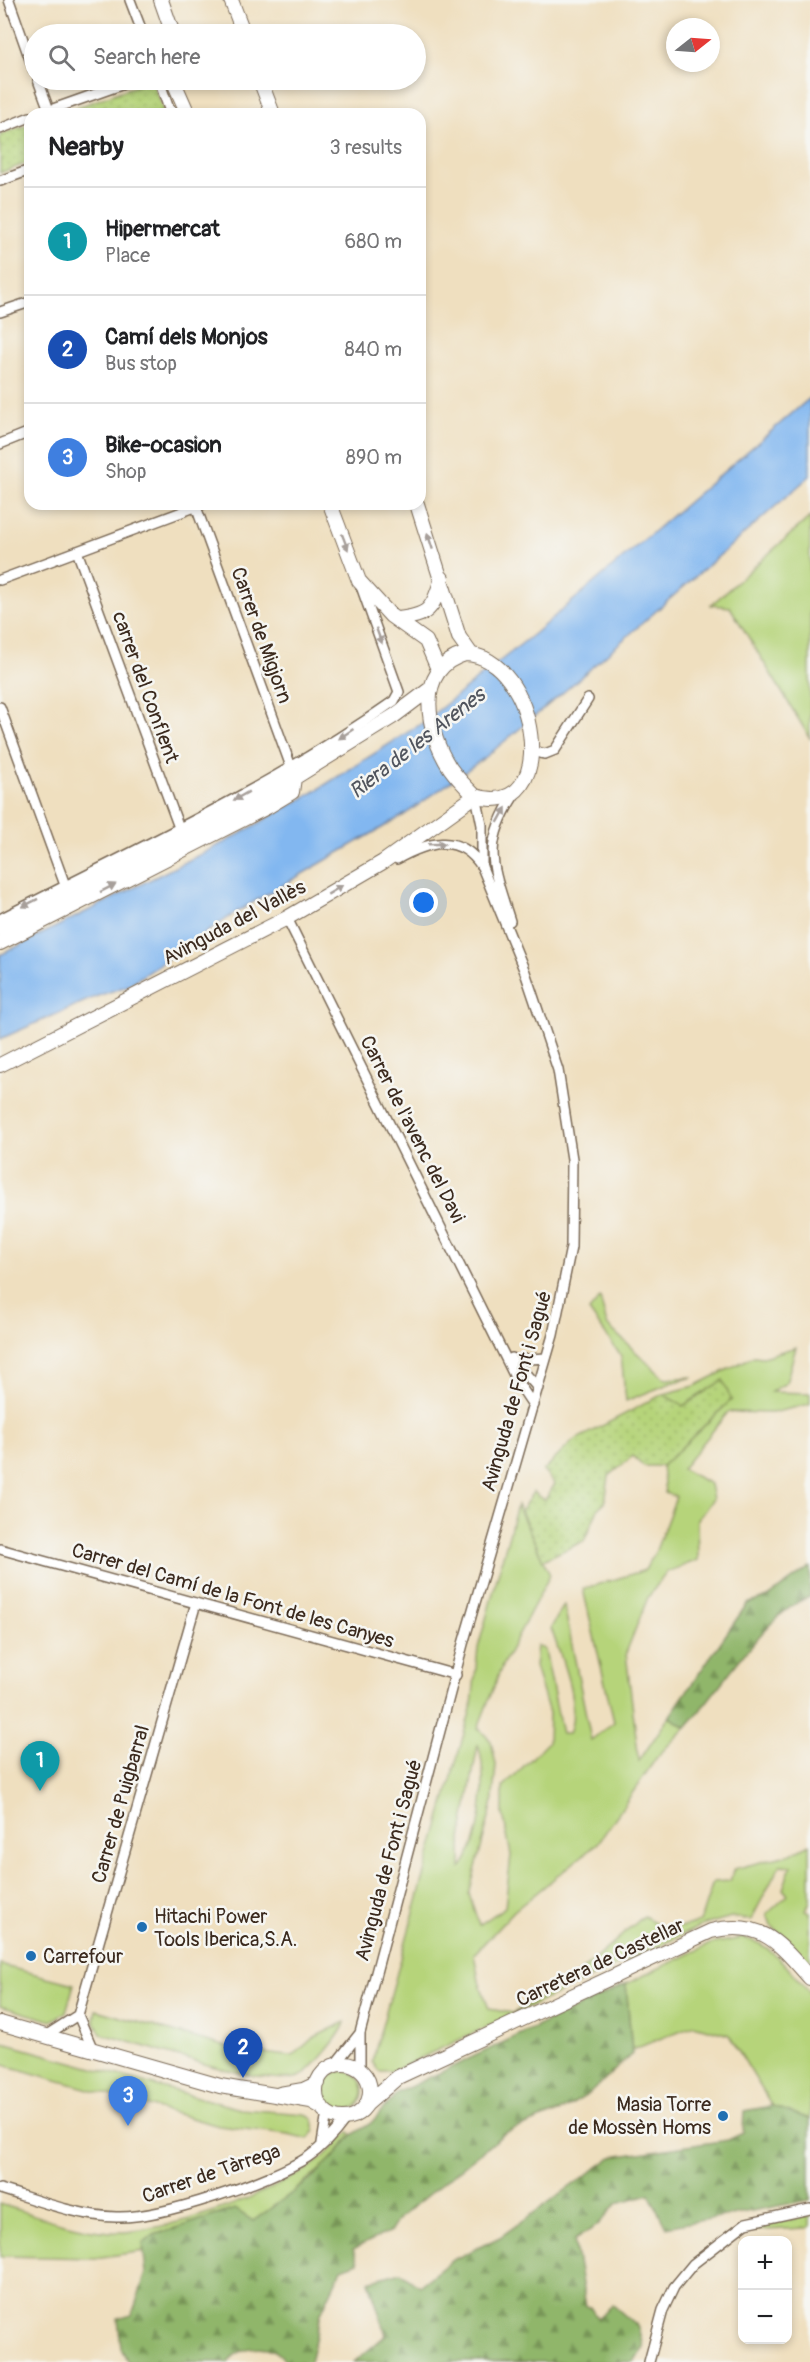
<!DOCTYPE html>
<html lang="en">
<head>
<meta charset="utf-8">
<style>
  :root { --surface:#fff; --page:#f6f6f6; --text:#202124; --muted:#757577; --line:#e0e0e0; --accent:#7c3aed }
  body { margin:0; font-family:Pangolin,sans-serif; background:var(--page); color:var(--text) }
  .controls { position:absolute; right:18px; bottom:18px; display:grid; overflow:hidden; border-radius:12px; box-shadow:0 3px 9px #0003 }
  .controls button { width:54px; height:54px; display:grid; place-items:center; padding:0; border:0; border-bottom:2px solid var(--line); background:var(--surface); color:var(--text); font:30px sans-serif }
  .compass { position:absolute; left:666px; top:18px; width:54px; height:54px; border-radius:50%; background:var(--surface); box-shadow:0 3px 9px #0003; rotate:73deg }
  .you { position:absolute; left:424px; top:903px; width:21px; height:21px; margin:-15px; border:4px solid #fff; border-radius:50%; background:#1a73e8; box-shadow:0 0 0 9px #1a73e833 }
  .badge { display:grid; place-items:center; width:39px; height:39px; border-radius:50%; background:var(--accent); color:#fff; font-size:20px; font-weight:700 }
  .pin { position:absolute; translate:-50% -50px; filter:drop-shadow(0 2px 3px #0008) }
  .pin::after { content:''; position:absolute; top:32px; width:21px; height:18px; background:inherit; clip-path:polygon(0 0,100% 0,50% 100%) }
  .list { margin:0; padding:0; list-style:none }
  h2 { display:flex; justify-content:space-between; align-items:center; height:78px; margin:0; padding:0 24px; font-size:26px }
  h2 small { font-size:20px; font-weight:400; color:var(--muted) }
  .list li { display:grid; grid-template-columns:39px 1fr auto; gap:18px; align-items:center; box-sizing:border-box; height:108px; padding:0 24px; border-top:2px solid var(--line) }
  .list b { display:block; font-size:22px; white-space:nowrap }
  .list p { margin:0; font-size:20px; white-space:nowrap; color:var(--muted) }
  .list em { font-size:20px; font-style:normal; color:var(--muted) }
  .icon { flex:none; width:33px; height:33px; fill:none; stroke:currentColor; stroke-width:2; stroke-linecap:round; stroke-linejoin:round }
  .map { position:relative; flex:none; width:810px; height:2362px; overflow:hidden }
  .search { position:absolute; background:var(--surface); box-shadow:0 3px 9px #0003; left:24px; top:24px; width:402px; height:66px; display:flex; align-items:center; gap:15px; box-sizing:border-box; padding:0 21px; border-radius:33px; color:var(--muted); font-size:22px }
  .panel { position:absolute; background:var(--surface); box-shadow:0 3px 9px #0003; left:24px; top:108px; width:402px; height:402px; border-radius:18px }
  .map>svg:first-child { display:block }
</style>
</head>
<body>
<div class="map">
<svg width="810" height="2362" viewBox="0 0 810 2362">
  <defs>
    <pattern id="forest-firs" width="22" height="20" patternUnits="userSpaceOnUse" patternTransform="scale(1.5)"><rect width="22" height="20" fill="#90b66a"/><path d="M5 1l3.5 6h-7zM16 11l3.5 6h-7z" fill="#779457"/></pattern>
    <pattern id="park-dots" width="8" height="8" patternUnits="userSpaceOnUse" patternTransform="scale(1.5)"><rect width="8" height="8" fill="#b6d47a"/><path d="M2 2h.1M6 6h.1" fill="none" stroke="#9db669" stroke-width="1.8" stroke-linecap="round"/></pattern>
  </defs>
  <rect width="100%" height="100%" fill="#f6f6f2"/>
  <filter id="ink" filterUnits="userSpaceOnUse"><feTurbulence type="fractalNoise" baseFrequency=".0167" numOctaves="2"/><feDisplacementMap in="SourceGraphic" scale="12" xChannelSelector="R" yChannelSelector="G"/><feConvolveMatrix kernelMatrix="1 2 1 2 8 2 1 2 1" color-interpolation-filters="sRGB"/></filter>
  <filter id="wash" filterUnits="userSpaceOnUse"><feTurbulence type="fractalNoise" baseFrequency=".008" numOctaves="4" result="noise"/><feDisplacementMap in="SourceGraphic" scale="24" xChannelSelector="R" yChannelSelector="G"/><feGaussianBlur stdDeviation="1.35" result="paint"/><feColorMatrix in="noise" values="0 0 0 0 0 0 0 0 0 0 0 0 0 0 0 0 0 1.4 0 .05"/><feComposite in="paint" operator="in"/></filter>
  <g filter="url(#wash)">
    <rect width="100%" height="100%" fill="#efdfbf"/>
    <!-- grass -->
    <path fill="#b6d47a" stroke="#787f4c" stroke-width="1.5" fill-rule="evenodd" d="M810,517V738L730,607L711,605Z
      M600,1298L607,1325L665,1379L693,1377L671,1383L626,1401L621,1356L589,1311Z
      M796,1347L786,1383L771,1392L810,1393V1404L772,1413L728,1412L682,1469L710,1484L713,1499L697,1520L698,1560L667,1572L648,1597L626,1653L639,1761L669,1717L686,1727L657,1757L598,1843L514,1911L474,1954L479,1981L489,2009L513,2013L571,1980L644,1916L669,1930L700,1922L713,1882L730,1881L734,1869L791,1854L810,1844V1901L806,1910L810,1912V1964L771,1925L767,1914L788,1895L783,1889L791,1866L780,1865L751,1920L731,1917L701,1926L393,2071H379L372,2062L472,1705L478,1648L517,1505L550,1575L502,1666L478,1728L491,1741L496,1765L492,1806L469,1894L479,1925L505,1907L511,1855L503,1814V1787L548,1742L549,1713L535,1667L537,1645L545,1650L562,1734H569C581,1702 561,1659 551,1628L564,1605L591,1740L614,1722L583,1589L645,1570L655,1553L676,1497L665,1493L662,1466L731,1400L682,1407L663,1394L695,1386L754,1356L763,1357ZM478,1744C488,1777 483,1840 461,1868V1839Z
      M743,1938C772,1943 791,1972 810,1993V2119L772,2106L729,2035L694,2025L632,2050L626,1984L710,1944Z
      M0,1965L74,1984L66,2012L52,2021L0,2006Z
      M96,2010L238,2050L288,2056H293L313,2038L345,2022C343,2033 309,2074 299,2077C262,2088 143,2044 101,2034L94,2020Z
      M0,2042L240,2109L305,2114L313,2119L315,2131L308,2139L288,2134L219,2126L0,2064Z
      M323 2091a20 20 0 1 1 40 0a20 20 0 1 1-40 0Z
      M349,2132L352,2135C324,2171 290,2195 253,2221L235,2209L154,2235L144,2244V2251L95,2258L0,2256V2204C35,2215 73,2230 110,2232C163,2235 277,2193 320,2160C330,2152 339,2141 349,2132Z
      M810,2216V2227L806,2228L747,2231L767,2224Z"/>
    <!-- forest -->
    <path fill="url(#forest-firs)" stroke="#667044" stroke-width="1.5" d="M810,1567V1597C769,1608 717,1694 686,1727L669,1717L747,1604L768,1597Z
      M626,1984L632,2054L589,2094L561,2111L505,2133L399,2218L391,2231L353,2249L358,2262L342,2268L321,2313L310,2362H285C275,2340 240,2345 228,2362H128L121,2348L118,2319L132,2315L146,2273L143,2244L154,2235L235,2209L253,2221L310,2180L334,2157L352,2135L371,2123L397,2093Z
      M772,2106L810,2119V2200L666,2227L649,2194L617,2203L598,2225L574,2240L586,2306L590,2307L597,2318L613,2305L638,2327L643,2347L634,2362H354L386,2335L369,2281L401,2272L419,2286L451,2261L500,2237L612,2157L728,2140L743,2133L744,2111Z"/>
    <!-- park -->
    <path fill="url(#park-dots)" stroke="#787f4c" stroke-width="1.5" d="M152,80L164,113L160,114H59Z
      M30,124V162L0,173V135Z
      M723,1380L731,1400L662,1466H644L633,1456L609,1476L605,1503L599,1507L584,1541L543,1560L521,1511L533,1492L545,1500L555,1484L543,1471L573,1441L663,1394L683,1406Z"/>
    <!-- water -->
    <path fill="#82b7f0" stroke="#5e7087" stroke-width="1.5" d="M810,398V476L566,690L487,756L404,815L240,910L127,986L95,997L0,1039V955L227,841L312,793L421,724L535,633Z"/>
  </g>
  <g filter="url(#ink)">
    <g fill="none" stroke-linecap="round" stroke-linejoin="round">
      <!-- street casing -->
      <g stroke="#7a6956" stroke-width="12">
        <path id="street" d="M9,0L34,71
          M130,0L143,34
          M38,80L49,110
          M159,80L169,109L176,114
          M39,114L135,80
          M0,129L30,117
          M0,181L30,170
          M0,312L30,302
          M0,444L30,432
          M195,504L293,772
          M77,551L181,833
          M0,580L203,504
          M0,707L65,885
          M530,751L545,754L555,750L588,699
          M476,796L482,825V865
          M287,918L517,1381L533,1405
          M0,919C134,850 271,788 394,701L399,692L362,589
          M510,921C492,864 481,846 516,792
          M512,1358L538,1388
          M514,1360L546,1358
          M0,1549L456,1675
          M45,2036L78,2015
          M93,2050L78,2015L196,1603
          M333,2067L360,2033
          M360,2070V2033L463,1644L553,1335L571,1247L572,1159L558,1070L525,972L482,867C459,831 426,843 397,859
          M322,2143L327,2112
          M0,2189C37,2200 77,2216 116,2217C159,2219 271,2181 308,2157C323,2147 335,2133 346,2118
          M649,2362L663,2310L674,2287L693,2264L746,2223L810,2209"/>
      </g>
      <!-- secondary casing -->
      <g stroke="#7a6956" stroke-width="16">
        <path id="secondary" d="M161,0L173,34
          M231,0L244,34
          M173,80L188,114
          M260,80L273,114
          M330,504L359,581L391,616L426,641L438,669
          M417,504L459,637L471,654
          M397,619C429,616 433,609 442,578
          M465,654C538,656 563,823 475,796C466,787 457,778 450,768C427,733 413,669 465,654Z
          M0,929L294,778L394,716L430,689
          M0,943L269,806L292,792L294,778
          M0,1065L287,918L383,862L475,796
          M0,2023L220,2086L311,2101L322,2107
          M316 2091a27 27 0 1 1 54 0a27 27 0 1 1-54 0Z
          M280,2094L303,2090L318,2083
          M367,2104L398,2077L711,1931C762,1919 779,1943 810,1978"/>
      </g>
      <!-- street -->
      <use href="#street" stroke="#fff" stroke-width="9"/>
      <!-- secondary -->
      <use href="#secondary" stroke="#fff" stroke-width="14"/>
    </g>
    <!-- one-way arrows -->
    <defs><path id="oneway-solid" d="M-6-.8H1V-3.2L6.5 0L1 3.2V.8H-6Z" transform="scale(1.5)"/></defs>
    <g fill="#a79f9a">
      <use href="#oneway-solid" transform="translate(430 541) rotate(-108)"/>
      <use href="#oneway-solid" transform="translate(345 542) rotate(69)"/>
      <use href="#oneway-solid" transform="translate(379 636) rotate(70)"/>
      <use href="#oneway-solid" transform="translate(346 734) rotate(146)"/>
      <use href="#oneway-solid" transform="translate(241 796) rotate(151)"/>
      <use href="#oneway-solid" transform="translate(502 815) rotate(-61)"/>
      <use href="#oneway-solid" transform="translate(437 844) rotate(-2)"/>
      <use href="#oneway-solid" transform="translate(108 888) rotate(-27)"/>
      <use href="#oneway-solid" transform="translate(335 890) rotate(-31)"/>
      <use href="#oneway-solid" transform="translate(30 903) rotate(153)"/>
    </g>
  </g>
  <!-- markers -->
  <g fill="#1f6fb2" stroke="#f6f6f2" stroke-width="2">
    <circle cx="142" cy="1927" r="6"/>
    <circle cx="31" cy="1956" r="6"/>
    <circle cx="723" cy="2116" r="6"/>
  </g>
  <g text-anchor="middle" stroke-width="5" stroke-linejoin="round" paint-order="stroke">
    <!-- street labels -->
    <g font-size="20" fill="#3b2a1e" stroke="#f6f6f2">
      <text transform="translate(262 635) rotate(70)" y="7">Carrer de Migjorn</text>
      <text transform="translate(146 687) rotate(70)" y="7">carrer del Conflent</text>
      <text transform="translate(234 922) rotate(-28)" y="7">Avinguda del Vallès</text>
      <text transform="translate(413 1129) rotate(63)" y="7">Carrer de l'avenc del Davi</text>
      <text transform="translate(516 1391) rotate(-74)" y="7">Avinguda de Font i Sagué</text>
      <text transform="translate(233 1595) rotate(16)" y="7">Carrer del Camí de la Font de les Canyes</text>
      <text transform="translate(120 1804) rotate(-74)" y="7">Carrer de Puigbarral</text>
      <text transform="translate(388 1860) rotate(-75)" y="7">Avinguda de Font i Sagué</text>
      <text transform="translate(600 1962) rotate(-25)" y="7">Carretera de Castellar</text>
      <text transform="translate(211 2173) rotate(-19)" y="7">Carrer de Tàrrega</text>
    </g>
    <!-- poi labels -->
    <g font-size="20" fill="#3b2a1e" stroke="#f6f6f2" text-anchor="start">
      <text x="154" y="1923">Hitachi Power<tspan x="154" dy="23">Tools Iberica,S.A.</tspan></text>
      <text x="43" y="1963">Carrefour</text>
      <text x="711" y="2111" text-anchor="end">Masia Torre<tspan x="711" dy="23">de Mossèn Homs</tspan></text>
    </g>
    <!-- water labels -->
    <g font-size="21" font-style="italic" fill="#50545d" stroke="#f6f6f2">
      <text transform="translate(417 743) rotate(-38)" y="7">Riera de les Arenes</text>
    </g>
  </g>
</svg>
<div class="controls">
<button>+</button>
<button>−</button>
</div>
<svg class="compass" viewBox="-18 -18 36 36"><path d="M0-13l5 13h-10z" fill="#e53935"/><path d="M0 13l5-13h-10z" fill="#757577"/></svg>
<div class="you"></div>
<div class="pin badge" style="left:40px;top:1791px;background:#0f9aa8">1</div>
<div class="pin badge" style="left:243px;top:2078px;background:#1a4fb4">2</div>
<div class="pin badge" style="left:128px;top:2126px;background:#3f7fe0">3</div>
<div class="search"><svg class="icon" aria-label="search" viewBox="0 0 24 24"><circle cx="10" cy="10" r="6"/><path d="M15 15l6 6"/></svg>Search here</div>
<section class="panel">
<h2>Nearby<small>3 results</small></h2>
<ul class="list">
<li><span class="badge" style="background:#0f9aa8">1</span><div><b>Hipermercat</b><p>Place</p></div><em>680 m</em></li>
<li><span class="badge" style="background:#1a4fb4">2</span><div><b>Camí dels Monjos</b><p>Bus stop</p></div><em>840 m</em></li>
<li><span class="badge" style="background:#3f7fe0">3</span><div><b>Bike-ocasion</b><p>Shop</p></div><em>890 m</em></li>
</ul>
</section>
</div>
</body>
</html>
